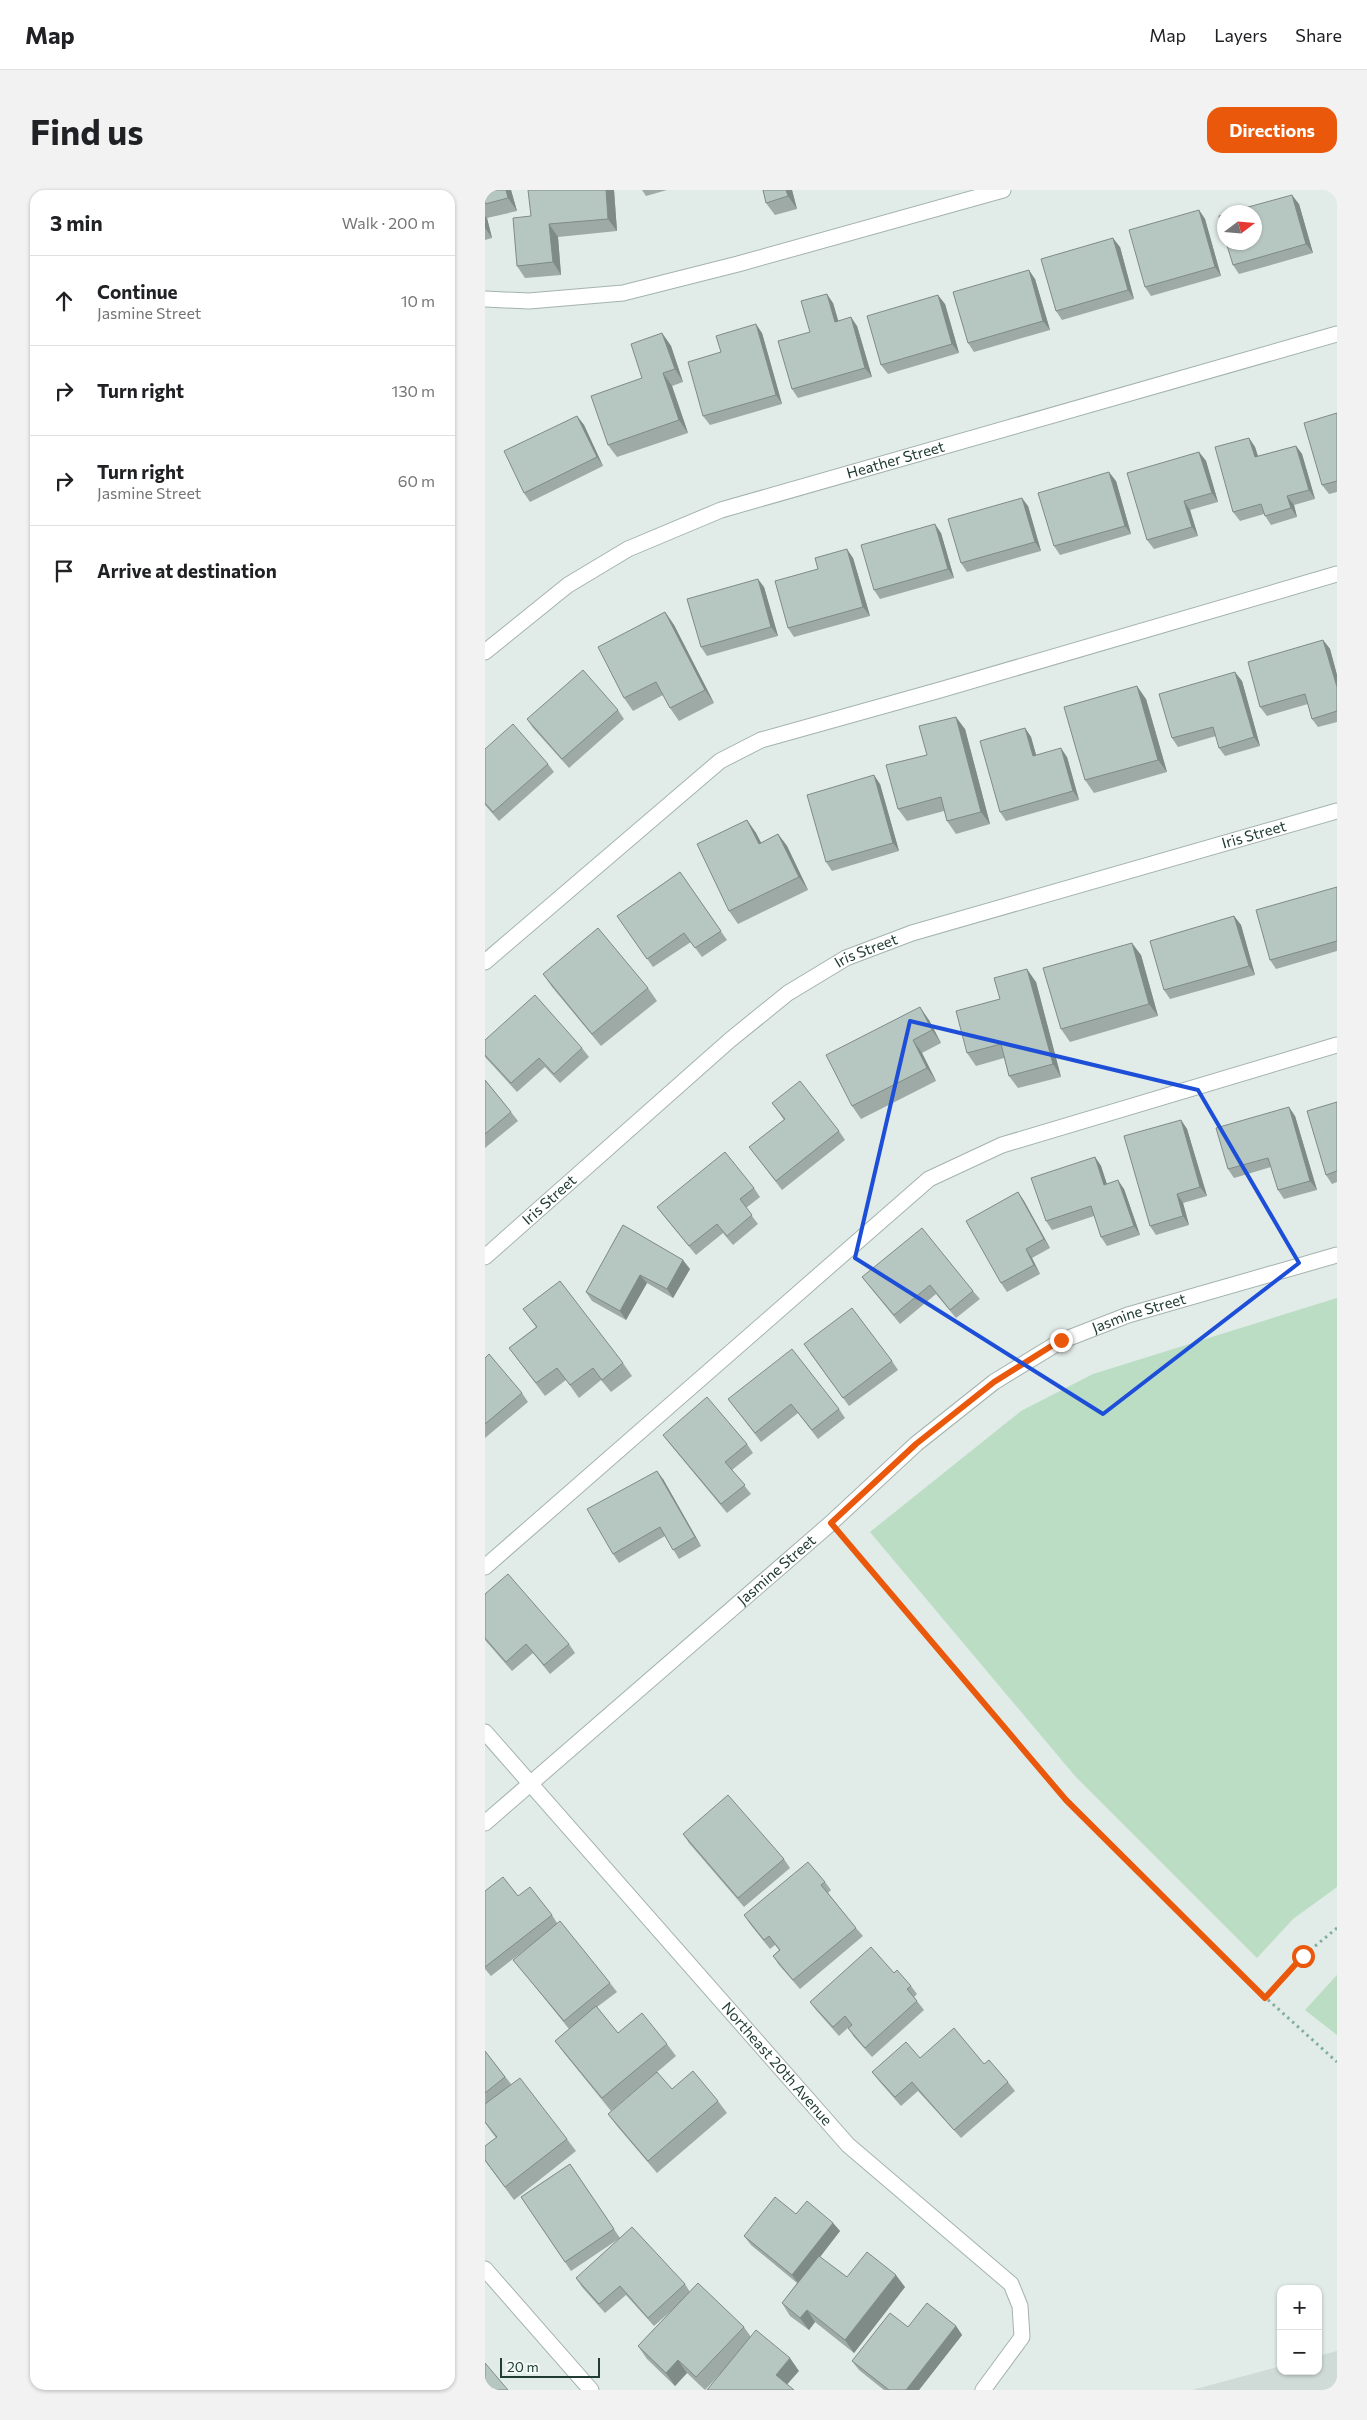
<!DOCTYPE html>
<html lang="en">
<head>
<meta charset="utf-8">
<style>
  :root { --surface:#fff; --page:#f2f2f2; --text:#202124; --muted:#757577; --line:#e0e0e0; --accent:#ea580c }
  body { margin:0; font-family:Commissioner,sans-serif; background:var(--page); color:var(--text) }
  .controls { position:absolute; right:15px; bottom:15px; display:grid; overflow:hidden; border-radius:10px; box-shadow:0 1px 4px #0004 }
  .controls button { width:45px; height:45px; display:grid; place-items:center; padding:0; border:0; border-bottom:1px solid var(--line); background:var(--surface); color:var(--text); font:25px sans-serif }
  .compass { position:absolute; left:732px; top:15px; width:45px; height:45px; border-radius:50%; background:var(--surface); box-shadow:0 1px 4px #0004; rotate:74deg }
  .scale { position:absolute; left:15px; bottom:12px; width:100px; box-sizing:border-box; padding-left:5px; border:2px solid #213c35; border-top:0; font-size:14px; line-height:18px; white-space:nowrap; color:#213c35; -webkit-text-stroke:4px #f1f8f5; paint-order:stroke }
  .stop { position:absolute; width:15px; height:15px; margin:-11px; border:4px solid #ea580c; border-radius:50%; background:#fff }
  .stop.end { background:#ea580c; border-color:#fff; box-shadow:0 1px 5px #0008 }
  .list { margin:0; padding:0; list-style:none }
  h2 { display:flex; justify-content:space-between; align-items:center; height:65px; margin:0; padding:0 20px; font-size:21px }
  h2 small { font-size:16px; font-weight:400; color:var(--muted) }
  .list li { display:grid; grid-template-columns:32px 1fr auto; gap:15px; align-items:center; box-sizing:border-box; height:90px; padding:0 20px; border-top:1px solid var(--line) }
  .list b { display:block; font-size:19px; white-space:nowrap }
  .list p { margin:0; font-size:16px; white-space:nowrap; color:var(--muted) }
  .list em { font-size:16px; font-style:normal; color:var(--muted) }
  .icon { flex:none; width:28px; height:28px; fill:none; stroke:currentColor; stroke-width:2; stroke-linecap:round; stroke-linejoin:round }
  .map { position:relative; flex:none; width:852px; height:2200px; overflow:hidden; border-radius:15px }
  header { display:flex; align-items:center; gap:30px; box-sizing:border-box; height:70px; padding:0 25px; background:var(--surface); border-bottom:1px solid var(--line) }
  header strong { font-size:24px }
  nav { display:flex; gap:28px; margin-inline-start:auto; font-size:18px }
  .intro { display:flex; align-items:center; justify-content:space-between; box-sizing:border-box; height:120px; padding:0 30px }
  h1 { margin:0; font-size:35px }
  .button { padding:12px 22px; border-radius:15px; background:var(--accent); color:#fff; font-size:18px; font-weight:700 }
  main { display:flex; gap:30px; padding:0 30px }
  aside { flex:1; background:var(--surface); border-radius:15px; box-shadow:0 1px 4px #0004 }
  .map>svg:first-child { display:block }
</style>
</head>
<body>
<header>
<strong>Map</strong>
<nav><a>Map</a><a>Layers</a><a>Share</a></nav>
</header>
<div class="intro"><h1>Find us</h1><a class="button">Directions</a></div>
<main>
<aside>
<h2>3 min<small>Walk · 200 m</small></h2>
<ul class="list">
<li><svg class="icon" aria-label="ahead" viewBox="0 0 24 24"><path d="M12 20V5M6 11l6-6 6 6"/></svg><div><b>Continue</b><p>Jasmine Street</p></div><em>10 m</em></li>
<li><svg class="icon" aria-label="right" viewBox="0 0 24 24"><path d="M7 20v-9h11M14 6l5 5-5 5"/></svg><div><b>Turn right</b></div><em>130 m</em></li>
<li><svg class="icon" aria-label="right" viewBox="0 0 24 24"><path d="M7 20v-9h11M14 6l5 5-5 5"/></svg><div><b>Turn right</b><p>Jasmine Street</p></div><em>60 m</em></li>
<li><svg class="icon" aria-label="arrive" viewBox="0 0 24 24"><path d="M6 21V4h12l-3 4 3 4H6"/></svg><div><b>Arrive at destination</b></div></li>
</ul>
</aside>
<div class="map">
<svg width="852" height="2200" viewBox="0 0 852 2200">
  <rect width="100%" height="100%" fill="#e1ebe7"/>
  <!-- built -->
  <path fill="#cfdbd6" d="M852,2161V2200H707L796,2176V2181H833V2166Z"/>
  <!-- green -->
  <path fill="#baddc4" d="M852,1108V1697L808,1729L772,1768L590,1586L385,1342L536,1221L608,1184Z
    M852,1785V1845L820,1820Z"/>
  <g fill="none" stroke-linecap="round" stroke-linejoin="round">
    <!-- minor casing -->
    <g stroke="#a4b3ae" stroke-width="17">
      <g id="minor">
        <path d="M0,109L44,111L138,103L253,74L518,0"/>
        <path id="s1" d="M0,462L83,395L143,359L236,320L852,144"/>
        <path d="M0,772L235,571L276,550L455,500L852,384"/>
        <path id="s2" d="M0,1067L245,850L303,803L361,768L427,743L852,621"/>
        <path d="M0,1377L444,989L517,955L852,855"/>
        <path id="s3" d="M0,1542L363,1955L526,2094L535,2116L537,2147L498,2200"/>
        <path id="s4" d="M0,1633L346,1333L431,1254L509,1192L576,1151L643,1125L852,1065"/>
        <path d="M0,2079L106,2200"/>
      </g>
    </g>
    <!-- path -->
    <path stroke="#81afa2" stroke-width="3" stroke-dasharray="2.5 4" stroke-linecap="butt" d="M361,1351L581,1610L707,1737L780,1807L852,1872
      M780,1807L818,1766L852,1738"/>
    <!-- minor -->
    <use href="#minor" stroke="#fff" stroke-width="15"/>
  </g>
  <!-- wall -->
  <path fill="#9daaa5" d="M0,0H26L32,21L2,28L7,48L0,50Z
    M129,0L132,41L73,47L76,85L40,88L32,76L46,26Z
    M157,0H182L161,6Z
    M278,0H307L312,19L290,25L281,13Z
    M814,14L828,63L754,84L748,75Z
    M714,20L720,29L736,86L666,106L660,97Z
    M635,57L649,109L577,130L571,121Z
    M550,89L565,140L489,162L483,153Z
    M348,113L353,131L372,136L387,187L313,208L307,199L325,142Z
    M460,114L474,163L403,184L396,175Z
    M177,143L186,156L198,192L187,196L203,243L132,267L123,255L157,188Z
    M277,143L297,214L225,235L218,226L236,162Z
    M852,223V302L844,304L837,295Z
    M92,226L99,235L118,276L45,312L39,303Z
    M764,248L770,257L773,266L811,256L817,264L830,309L809,315L812,327L786,335L779,324L755,331L748,322Z
    M714,262L721,271L733,312L705,320L713,346L669,359L662,350Z
    M631,291L646,344L575,365L569,356Z
    M543,316L556,361L482,382L476,373Z
    M456,343L469,388L395,409L389,400Z
    M368,368L385,426L309,447L303,438L333,379Z
    M279,397L293,446L222,466L216,457Z
    M180,422L189,435L229,513L194,531L185,518L178,505L148,521L139,508Z
    M838,450L845,459L852,485V532L833,537L827,529L823,514L782,526L775,517Z
    M757,491L775,556L740,566L734,558L731,546L693,557L687,548Z
    M661,509L682,582L609,603L600,590Z
    M133,520L139,529L84,578L48,538L42,529Z
    M540,538L546,547L551,565L582,567L594,610L521,631L515,622Z
    M480,539L505,634L471,644L462,631L459,621L422,631L413,619L442,565Z
    M0,559L63,574L69,582L14,631L0,615Z
    M395,594L414,661L347,681L341,672Z
    M262,630L271,643L276,653L293,644L302,656L323,700L253,734L244,721Z
    M195,682L242,750L217,767L206,752L168,777L132,726Z
    M852,697V761L791,779L785,770Z
    M749,726L756,735L770,785L685,809L679,800Z
    M656,765L673,826L585,852L576,839Z
    M58,784L163,798L172,811L116,856L67,797Z
    M551,792L576,887L533,898L524,886L519,868L491,876L482,863L515,809Z
    M444,830L456,853L437,863L451,891L376,929L367,916Z
    M0,850L97,858L104,867L75,893L60,877L32,902L0,867Z
    M0,890L26,922L33,931L0,958Z
    M852,912V992L847,994L841,985Z
    M287,913L354,941L360,950L297,1000L264,957L299,930Z
    M810,926L832,1000L799,1009L793,1000L786,977L749,988L743,979Z
    M696,930L702,939L722,1006L698,1013L704,1035L671,1045L665,1036Z
    M610,967L616,976L622,994L639,999L655,1045L622,1056L616,1047L609,1026L567,1040L561,1031Z
    M269,998L275,1007L261,1018L273,1034L248,1055L238,1043L211,1065L178,1025L172,1017Z
    M533,1002L539,1011L565,1058L547,1068L555,1084L522,1102L516,1093Z
    M138,1035L205,1079L188,1108L162,1093L141,1130L107,1111L101,1102Z
    M377,1087L488,1101L495,1109L471,1128L451,1104L415,1134L384,1096Z
    M38,1119L138,1173L147,1186L126,1202L116,1190L94,1208L81,1190L60,1206L24,1158L51,1137Z
    M325,1163L407,1171L413,1180L364,1216Z
    M0,1168L37,1203L43,1212L0,1248Z
    M243,1209L354,1219L360,1228L333,1249L313,1223L276,1252Z
    M178,1245L262,1254L268,1263L247,1280L266,1304L242,1323L184,1253Z
    M178,1289L216,1356L194,1369L180,1346L134,1373L128,1364Z
    M0,1404L84,1454L90,1463L65,1484L48,1463L27,1481L0,1450Z
    M198,1644L299,1669L305,1678L259,1717L204,1653Z
    M340,1692L346,1700L343,1703L371,1738L378,1746L315,1799L294,1775L288,1766L294,1760L290,1755L285,1759L265,1734L259,1725Z
    M0,1701L33,1706L67,1725L72,1733L125,1793L132,1802L112,1817L133,1843L182,1854L191,1866L126,1921L79,1863L70,1851L84,1839L35,1778L28,1770L46,1755L6,1786L0,1779Z
    M409,1783L426,1796L432,1804L429,1807L439,1820L387,1867L369,1847L363,1838L366,1835L354,1846L331,1820L325,1812Z
    M0,1861L26,1894L82,1949L91,1961L29,2010L0,1971V1956L11,1948L0,1933Z
    M435,1868L499,1874L523,1892L530,1901L476,1948L433,1901L416,1916L394,1891L387,1882Z
    M187,1899L233,1911L242,1923L172,1983L132,1936L123,1924Z
    M85,1974L135,2048L86,2081L36,2007Z
    M311,2024L348,2033L355,2041L335,2067L362,2087L420,2097L369,2163L330,2132L324,2140L305,2126L297,2113L312,2093L266,2055L259,2046Z
    M91,2088L200,2094L205,2102L259,2137L266,2147L314,2181L234,2185L220,2200L202,2183L190,2196L162,2169L153,2156L187,2120L169,2136L141,2105L120,2123L97,2097Z
    M471,2136L477,2145L434,2200H399L374,2180L367,2171Z"/>
  <!-- shaded-wall -->
  <path fill="#7f8b86" d="M21,0H26L32,21L23,8Z
    M121,0H129L132,41L123,29Z
    M301,0H307L312,19L303,6Z
    M807,5L814,14L828,63L821,54Z
    M714,20L720,29L736,86L730,77Z
    M0,26L2,28L7,48L0,38Z
    M64,34L73,47L76,85L68,72Z
    M628,48L635,57L649,109L643,100Z
    M544,80L550,89L565,140L558,131Z
    M342,104L348,113L356,140L350,132Z
    M453,105L460,114L474,163L467,154Z
    M366,127L372,136L387,187L380,178Z
    M271,134L277,143L297,214L291,205Z
    M177,143L186,156L198,192L190,179Z
    M178,183L187,196L203,243L194,230Z
    M92,226L99,235L118,276L112,267Z
    M764,248L770,257L776,276L770,267Z
    M811,256L817,264L830,309L824,300Z
    M714,262L721,271L733,312L727,303Z
    M624,282L631,291L646,344L640,336Z
    M802,306L809,315L812,327L806,318Z
    M537,308L543,316L556,361L550,352Z
    M699,311L705,320L713,346L707,337Z
    M450,334L456,343L469,388L463,379Z
    M362,359L368,368L385,426L378,417Z
    M273,389L279,397L293,446L286,437Z
    M180,422L189,435L229,513L220,500Z
    M838,450L845,459L852,485V497Z
    M750,482L757,491L775,556L769,547Z
    M652,496L661,509L682,582L673,570Z
    M471,527L480,539L505,634L496,622Z
    M540,538L546,547L554,575L548,566Z
    M576,558L582,567L594,610L588,601Z
    M389,585L395,594L414,661L408,653Z
    M262,630L271,643L283,666L274,654Z
    M293,644L302,656L323,700L314,687Z
    M749,726L756,735L770,785L764,776Z
    M647,753L656,765L673,826L664,814Z
    M542,779L551,792L576,887L568,874Z
    M435,817L444,830L456,853L447,840Z
    M428,850L437,863L451,891L442,878Z
    M804,917L810,926L832,1000L825,991Z
    M696,930L702,939L722,1006L715,997Z
    M610,967L616,976L625,1004L619,995Z
    M633,990L639,999L655,1045L649,1036Z
    M533,1002L539,1011L565,1058L559,1049Z
    M692,1004L698,1013L704,1035L698,1026Z
    M541,1059L547,1068L555,1084L549,1075Z
    M198,1070L205,1079L188,1108L182,1099Z
    M155,1085L162,1093L141,1130L135,1121Z
    M172,1281L178,1289L216,1356L210,1347Z
    M348,2033L355,2041L314,2094L307,2085Z
    M411,2085L420,2097L369,2163L360,2150Z
    M322,2120L330,2132L324,2140L315,2128Z
    M471,2136L477,2145L434,2200H421Z
    M305,2168L314,2181L299,2198L291,2185Z
    M193,2170L202,2183L190,2196L181,2183Z"/>
  <!-- building -->
  <path fill="#b6c6c0" stroke="#7f8b86" d="M0,0H21L23,8L0,14Z
    M43,0H121L123,29L64,34L68,72L32,76L28,28L46,26Z
    M278,0H301L303,6L281,13Z
    M807,5L821,54L748,75L741,52H770V22H745Z
    M714,20L730,77L660,97L644,40Z
    M740,24V47L734,26Z
    M628,48L643,100L571,121L556,69Z
    M544,80L558,131L483,153L468,102Z
    M342,104L350,132L366,127L380,178L307,199L293,151L325,142L316,111Z
    M453,105L467,154L396,175L382,126Z
    M271,134L291,205L218,226L203,172L236,162L231,146Z
    M177,143L190,179L178,183L194,230L123,255L106,206L157,188L146,154Z
    M852,223V291L837,295L819,233Z
    M92,226L112,267L39,303L19,261Z
    M764,248L770,267L811,256L824,300L802,306L806,318L780,326L776,314L748,322L730,257Z
    M714,262L727,303L699,311L707,337L662,350L642,283Z
    M624,282L640,336L569,356L553,303Z
    M537,308L550,352L476,373L463,329Z
    M450,334L463,379L389,400L376,355Z
    M362,359L378,417L303,438L290,391L333,379L330,368Z
    M273,389L286,437L216,457L202,409Z
    M180,422L220,500L185,518L171,492L139,508L113,457Z
    M838,450L852,497V521L827,529L820,504L775,517L763,472Z
    M98,480L133,520L77,569L42,529Z
    M750,482L769,547L734,558L728,537L687,548L674,504Z
    M652,496L673,570L600,590L579,517Z
    M471,527L496,622L462,631L456,607L413,619L401,575L442,565L434,536Z
    M28,534L63,574L8,622L0,613V559Z
    M540,538L548,566L576,558L588,601L515,622L495,551Z
    M389,585L408,653L341,672L322,605Z
    M262,630L274,654L293,644L314,687L244,721L212,654Z
    M195,682L236,741L210,758L199,743L162,769L132,726Z
    M852,697V751L785,770L771,720Z
    M749,726L764,776L679,800L665,751Z
    M113,738L163,798L107,844L58,784Z
    M647,753L664,814L576,839L558,778Z
    M542,779L568,874L524,886L516,854L482,863L471,821L515,809L509,788Z
    M50,805L97,858L69,884L54,868L26,893L0,865V850Z
    M435,817L447,840L428,850L442,878L367,916L341,865Z
    M0,890L26,922L0,944Z
    M315,891L354,941L291,991L264,957L300,929L287,913Z
    M852,912V981L841,985L822,921Z
    M804,917L825,991L793,1000L783,968L743,979L731,938Z
    M696,930L715,997L692,1004L698,1026L665,1036L639,946Z
    M240,962L269,998L255,1009L267,1025L242,1046L232,1034L204,1056L172,1017Z
    M610,967L619,995L633,990L649,1036L616,1047L606,1016L561,1031L546,988Z
    M533,1002L559,1049L541,1059L549,1075L516,1093L481,1031Z
    M138,1035L198,1070L182,1099L155,1085L135,1121L101,1102Z
    M437,1038L488,1101L465,1120L445,1095L409,1125L377,1087Z
    M75,1091L138,1173L117,1190L108,1178L85,1195L72,1178L51,1193L24,1158L52,1137L38,1119Z
    M367,1118L407,1171L358,1208L319,1154Z
    M307,1159L354,1219L327,1240L306,1214L270,1243L243,1209Z
    M4,1164L37,1203L0,1234V1168Z
    M222,1207L262,1254L240,1272L260,1295L236,1314L178,1245Z
    M172,1281L210,1347L188,1360L175,1337L128,1364L102,1319Z
    M23,1384L84,1454L59,1475L41,1454L21,1472L0,1448V1404Z
    M243,1605L299,1669L253,1708L198,1644Z
    M323,1672L340,1692L336,1695L371,1738L308,1790L288,1766L295,1760L284,1746L279,1750L259,1725Z
    M18,1687L33,1706L45,1697L67,1725L0,1777V1701Z
    M75,1731L125,1793L79,1831L28,1770Z
    M386,1757L409,1783L412,1780L426,1796L422,1799L432,1811L380,1858L363,1838L367,1835L360,1826L348,1837L325,1812Z
    M111,1816L133,1843L157,1823L182,1854L117,1908L70,1851Z
    M469,1838L499,1874L504,1870L523,1892L469,1940L427,1892L410,1907L387,1882L421,1852L435,1868Z
    M0,1861L20,1887L0,1903Z
    M208,1881L233,1911L163,1971L123,1924L172,1882L187,1899Z
    M35,1888L82,1949L20,1997L0,1970V1956L12,1947L0,1932V1914Z
    M85,1974L129,2039L80,2072L36,2007Z
    M290,2007L311,2024L322,2011L348,2033L307,2085L259,2046Z
    M147,2037L200,2094L163,2128L135,2096L114,2114L91,2088Z
    M382,2062L411,2085L360,2150L322,2120L315,2128L297,2113L334,2066L362,2087Z
    M213,2093L259,2137L211,2187L193,2170L181,2183L153,2156Z
    M442,2113L471,2136L421,2200H404L367,2171L405,2123L423,2137Z
    M271,2140L305,2168L291,2185L309,2200H222Z
    M0,2173L23,2200H0Z"/>
  <g fill="none" stroke-linecap="round" stroke-linejoin="round">
    <!-- route -->
    <path stroke="#ea580c" stroke-width="6" d="M576,1150L509,1192L431,1254L346,1333L581,1610L780,1808L818,1766"/>
  </g>
  <!-- marked area -->
  <path fill="none" stroke="#1d4ed8" stroke-width="4" stroke-linejoin="round" d="M425,831L713,900L814,1073L618,1224L370,1068Z"/>
  <g text-anchor="middle" stroke-width="5" stroke-linejoin="round" paint-order="stroke">
    <!-- street labels -->
    <g font-size="15" fill="#213c35" stroke="#f1f8f5">
      <text dy="5" stroke="none"><textPath href="#s1" startOffset="459">Heather Street</textPath></text>
      <text dy="5" stroke="none"><textPath href="#s2" startOffset="896">Iris Street</textPath></text>
      <text dy="5" stroke="none"><textPath href="#s2" startOffset="491">Iris Street</textPath></text>
      <text dy="5" stroke="none"><textPath href="#s2" startOffset="86">Iris Street</textPath></text>
      <text dy="5" stroke="none"><textPath href="#s4" startOffset="835">Jasmine Street</textPath></text>
      <text dy="5" stroke="none"><textPath href="#s4" startOffset="386">Jasmine Street</textPath></text>
      <text dy="5" stroke="none"><textPath href="#s3" startOffset="442">Northeast 20th Avenue</textPath></text>
    </g>
  </g>
</svg>
<div class="controls">
<button>+</button>
<button>−</button>
</div>
<svg class="compass" viewBox="-18 -18 36 36"><path d="M0-13l5 13h-10z" fill="#e53935"/><path d="M0 13l5-13h-10z" fill="#757577"/></svg>
<div class="scale">20 m</div>
<div class="stop" style="left:818px;top:1766px"></div>
<div class="stop end" style="left:576px;top:1150px"></div>
</div>
</main>
</body>
</html>
